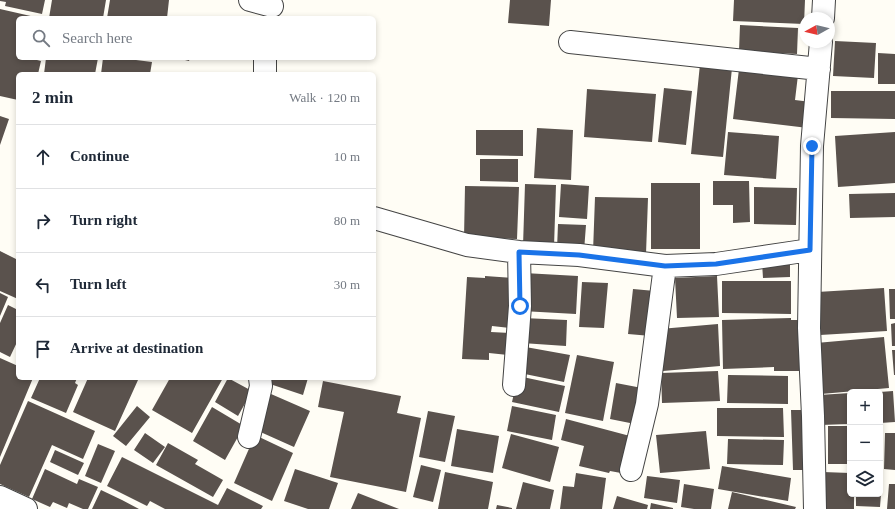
<!DOCTYPE html>
<html lang="en">
<head>
<meta charset="utf-8">
<style>
  :root { --surface:#fff; --page:#f2f2f3; --text:#1f2937; --muted:#747a83; --line:#e0e1e3 }
  body { margin:0; font-family:"Times New Roman",serif; background:var(--page); color:var(--text) }
  .controls { position:absolute; right:12px; bottom:12px; display:grid; overflow:hidden; border-radius:6px; box-shadow:0 2px 6px #0003 }
  .controls button { width:36px; height:36px; display:grid; place-items:center; padding:0; border:0; border-bottom:1px solid var(--line); background:var(--surface); color:var(--text); font:20px sans-serif }
  .compass { position:absolute; left:799px; top:12px; width:36px; height:36px; border-radius:50%; background:var(--surface); box-shadow:0 2px 6px #0003; rotate:262deg }
  .stop { position:absolute; width:12px; height:12px; margin:-9px; border:3px solid #1a73e8; border-radius:50%; background:#fff }
  .stop.end { background:#1a73e8; border-color:#fff; box-shadow:0 1px 4px #0008 }
  .list { margin:0; padding:0; list-style:none }
  h2 { display:flex; justify-content:space-between; align-items:center; height:52px; margin:0; padding:0 16px; font-size:17px }
  h2 small { font-size:13px; font-weight:400; color:var(--muted) }
  .list li { display:grid; grid-template-columns:26px 1fr auto; gap:12px; align-items:center; box-sizing:border-box; height:64px; padding:0 16px; border-top:1px solid var(--line) }
  .list b { display:block; font-size:15px; white-space:nowrap }
  .list em { font-size:13px; font-style:normal; color:var(--muted) }
  .icon { flex:none; width:22px; height:22px; fill:none; stroke:currentColor; stroke-width:2; stroke-linecap:round; stroke-linejoin:round }
  .map { position:relative; flex:none; width:895px; height:509px; overflow:hidden }
  .search { position:absolute; background:var(--surface); box-shadow:0 2px 6px #0003; left:16px; top:16px; width:360px; height:44px; display:flex; align-items:center; gap:10px; box-sizing:border-box; padding:0 14px; border-radius:6px; color:var(--muted); font-size:15px }
  .panel { position:absolute; background:var(--surface); box-shadow:0 2px 6px #0003; left:16px; top:72px; width:360px; height:308px; border-radius:6px }
  .map>svg:first-child { display:block }
</style>
</head>
<body>
<div class="map">
<svg width="895" height="509" viewBox="0 0 895 509">
  <rect width="100%" height="100%" fill="#fffdf5"/>
  <!-- building -->
  <path fill="#5a524d" d="M0,0H45L42,14L5,6L6,2L0,1Z
    M52,0H106L103,18H49Z
    M110,0H169L167,18H107Z
    M510,0H551L549,26L508,23Z
    M734,0H805L804,24L733,21Z
    M0,9L35,17L18,18V58H29L41,61L38,74H18V100L0,96Z
    M740,25L798,28L797,54L739,51Z
    M835,41L876,43L874,78L833,76Z
    M878,53L895,54V84H878Z
    M46,58H98L95,74H44Z
    M103,58H120L152,62L150,74H101Z
    M177,58H190L189,61Z
    M700,64L732,68L723,157L691,154Z
    M739,69L798,75L795,100L811,102L808,128L733,119Z
    M664,88L692,91L686,145L658,142Z
    M587,89L656,94L652,142L584,137Z
    M831,91H895V119L831,118Z
    M0,116L9,119L0,145Z
    M537,128L573,130L571,180L534,178Z
    M476,130H523V156L476,155Z
    M728,132L779,136L776,179L724,175Z
    M895,132V183L838,187L835,136Z
    M480,159H518V182L480,181Z
    M713,181H749L750,222L733,223V205H713Z
    M651,183H700V249H651Z
    M525,184L556,185L554,247L523,246Z
    M561,184L589,186L587,219L559,217Z
    M465,186L519,187L517,239L464,238Z
    M754,187L797,188L796,225L754,224Z
    M895,193V217L850,218L849,194Z
    M595,197L648,198L646,254L593,252Z
    M558,224L586,225L584,251L557,249Z
    M0,251L18,260V299L0,291Z
    M790,262V277L763,278L762,263Z
    M524,273L578,276L576,314L522,311Z
    M485,276L515,278L511,328L492,326L491,332L510,333L508,355L489,353V360L462,359L467,277L485,278Z
    M717,276L719,317L677,318L675,278Z
    M722,281H791V314L722,313Z
    M582,282L608,283L604,328L579,327Z
    M884,288L887,331L820,335L817,292Z
    M633,289L655,291L651,336L628,334Z
    M889,289H895V319H890Z
    M0,293L8,297L0,316Z
    M8,305L18,310V340L10,357L0,352V323Z
    M523,318L567,320L566,346L522,343Z
    M791,318V320H802L803,371H774V367L723,369L722,320Z
    M895,323V346H892L891,324Z
    M718,324L720,366L663,371L660,329Z
    M884,337L889,388L821,394L816,343Z
    M520,346L570,355L564,382L515,372Z
    M892,350H895V375H894Z
    M577,355L614,362L603,421L565,413Z
    M0,358L18,366V378H33L0,457Z
    M718,371L720,401L662,403L661,373Z
    M728,375L788,376V404L727,403Z
    M518,376L565,386L559,412L512,402Z
    M40,378H77L75,383L78,385L66,413L31,398Z
    M88,378H135L138,380L115,431L73,412Z
    M170,378H223L192,433L152,410Z
    M228,378L252,391L238,416L215,402Z
    M268,378H308L303,395L267,383Z
    M323,381L401,396L397,413L421,418L406,492L330,477L344,412L318,407Z
    M616,383L642,388L635,424L610,419Z
    M893,391L895,422L880,423V392Z
    M850,393V424L820,425L819,395Z
    M271,394L310,411L294,447L256,430Z
    M28,401L95,431L83,459L52,445L29,497L0,484V465Z
    M137,406L150,417L126,446L113,436Z
    M512,406L556,415L552,440L507,431Z
    M212,407L244,426L225,460L193,441Z
    M717,408H783L784,437L717,436Z
    M791,410H810L811,470H793Z
    M428,411L455,416L445,462L419,457Z
    M566,419L630,436L621,473L610,471L609,473L579,466L584,446L561,440Z
    M828,426H850V464H828Z
    M457,429L499,436L493,473L451,466Z
    M706,431L710,469L660,473L656,435Z
    M145,433L165,447L153,463L134,450Z
    M885,433H895V470L884,469Z
    M511,434L559,447L550,482L502,468Z
    M255,435L293,453L272,501L234,483Z
    M728,439L784,440L783,465L727,464Z
    M168,443L198,460L195,464L223,480L213,497L156,465Z
    M98,444L115,451L101,483L85,476Z
    M55,450L84,463L78,475L50,462Z
    M122,457L218,505L227,488L263,506L261,509H165L150,501L147,506L107,486Z
    M421,465L441,470L433,502L413,497Z
    M722,466L791,478L788,501L718,489Z
    M45,469L77,484L79,479L98,487L88,509H83L69,503L67,508L53,502L50,507L32,499Z
    M295,469L338,483L329,509H308L284,501Z
    M445,472L493,482L488,509H438Z
    M823,472L850,473V494H854V509H822Z
    M576,473L606,478L602,509H560L563,486L574,487Z
    M647,476L680,480L677,503L644,498Z
    M523,482L554,490L550,509H516Z
    M684,484L714,489L711,509H694L681,507Z
    M889,484H895V509H887Z
    M101,490L122,500L139,509H92Z
    M732,492L796,507L795,509H728Z
    M358,493L399,509H351Z
    M856,494H881L880,507L856,506Z
    M617,496L648,505L647,509H613Z
    M651,503L673,508V509H650Z
    M497,505L512,508V509H496Z"/>
  <g fill="none" stroke-linecap="round" stroke-linejoin="round">
    <!-- minor casing -->
    <g stroke="#444" stroke-width="24">
      <path id="minor" d="M250,0L272,6
        M823,18L824,0
        M570,42L819,69
        M265,58V74
        M374,218L467,245L519,252L579,255L665,266L716,264L810,250
        M514,385L520,306L519,252
        M249,437L261,386L260,378
        M631,470L647,404L665,266
        M0,497L26,509
        M815,509L813,416L809,328L812,146L821,42"/>
    </g>
    <!-- minor -->
    <use href="#minor" stroke="#fff" stroke-width="22"/>
  </g>
  <g fill="none" stroke-linecap="round" stroke-linejoin="round">
    <!-- route -->
    <path stroke="#1a73e8" stroke-width="5" d="M520,306L519,252L579,255L665,266L716,264L810,250L812,146"/>
  </g>
</svg>
<div class="controls">
<button>+</button>
<button>−</button>
<button><svg class="icon" aria-label="layers" viewBox="0 0 24 24"><path d="M12 4l9 5-9 5-9-5zM3 14l9 5 9-5"/></svg></button>
</div>
<svg class="compass" viewBox="-18 -18 36 36"><path d="M0-13l5 13h-10z" fill="#e53935"/><path d="M0 13l5-13h-10z" fill="#747a83"/></svg>
<div class="stop" style="left:520px;top:306px"></div>
<div class="stop end" style="left:812px;top:146px"></div>
<div class="search"><svg class="icon" aria-label="search" viewBox="0 0 24 24"><circle cx="10" cy="10" r="6"/><path d="M15 15l6 6"/></svg>Search here</div>
<section class="panel">
<h2>2 min<small>Walk · 120 m</small></h2>
<ul class="list">
<li><svg class="icon" aria-label="ahead" viewBox="0 0 24 24"><path d="M12 20V5M6 11l6-6 6 6"/></svg><div><b>Continue</b></div><em>10 m</em></li>
<li><svg class="icon" aria-label="right" viewBox="0 0 24 24"><path d="M7 20v-9h11M14 6l5 5-5 5"/></svg><div><b>Turn right</b></div><em>80 m</em></li>
<li><svg class="icon" aria-label="left" viewBox="0 0 24 24"><path d="M17 20v-9H6M10 6l-5 5 5 5"/></svg><div><b>Turn left</b></div><em>30 m</em></li>
<li><svg class="icon" aria-label="arrive" viewBox="0 0 24 24"><path d="M6 21V4h12l-3 4 3 4H6"/></svg><div><b>Arrive at destination</b></div></li>
</ul>
</section>
</div>
</body>
</html>
